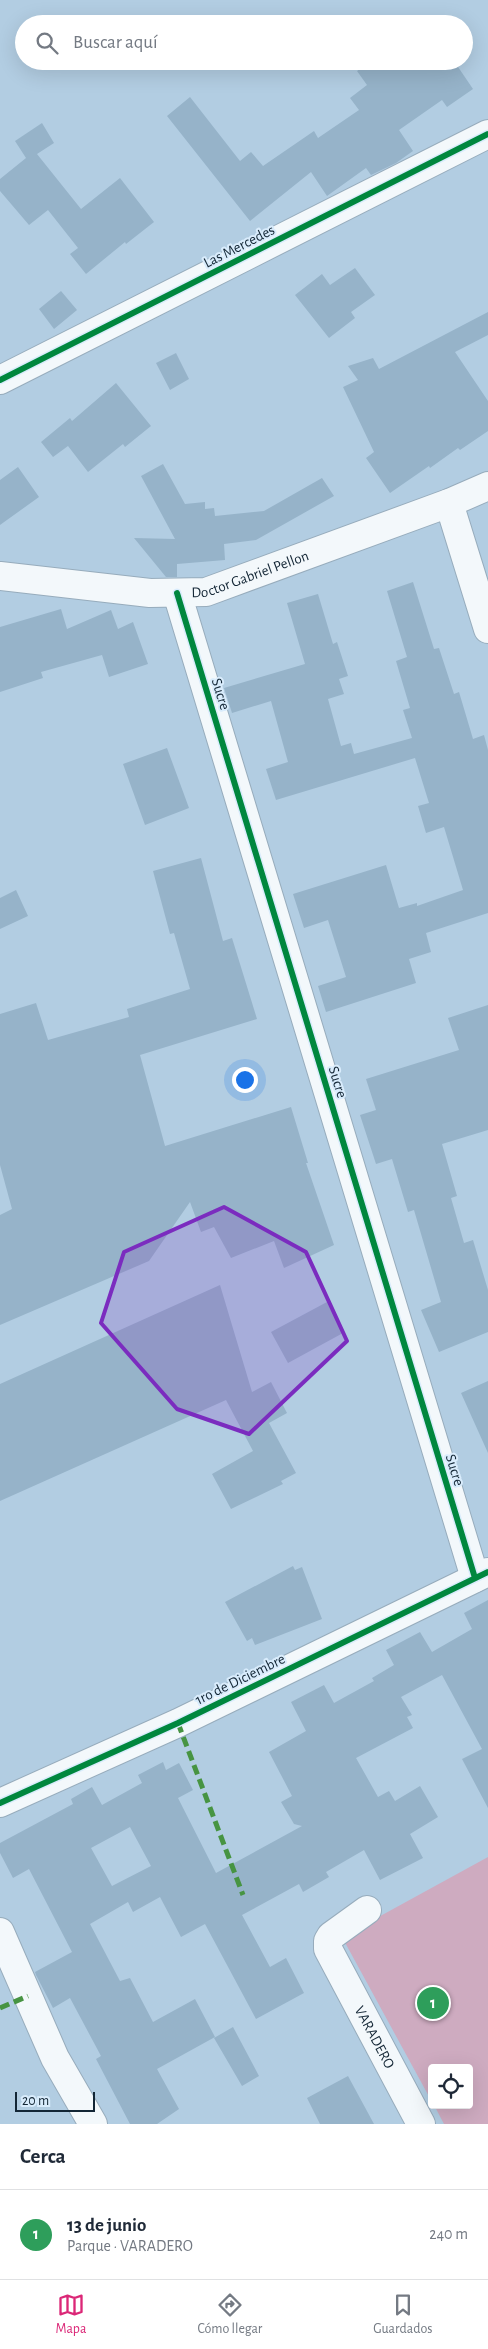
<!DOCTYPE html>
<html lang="es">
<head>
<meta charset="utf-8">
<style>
  :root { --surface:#fff; --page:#f6f6f7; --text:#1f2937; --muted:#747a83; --line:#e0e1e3; --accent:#db2777 }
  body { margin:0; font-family:"Alegreya Sans",sans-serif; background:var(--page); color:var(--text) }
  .controls { position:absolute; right:15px; bottom:15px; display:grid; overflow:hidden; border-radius:5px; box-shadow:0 5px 20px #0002 }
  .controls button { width:45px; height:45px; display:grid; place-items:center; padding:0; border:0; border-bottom:1px solid var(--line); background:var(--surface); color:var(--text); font:25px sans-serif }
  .scale { position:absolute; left:15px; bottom:12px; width:80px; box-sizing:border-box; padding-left:5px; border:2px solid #132635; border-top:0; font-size:14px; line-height:18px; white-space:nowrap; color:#132635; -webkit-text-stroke:4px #d9ecfc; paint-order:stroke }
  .you { position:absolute; left:244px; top:1079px; width:18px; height:18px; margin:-12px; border:4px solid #fff; border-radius:50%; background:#1a73e8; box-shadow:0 0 0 8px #1a73e833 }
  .badge { display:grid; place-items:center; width:32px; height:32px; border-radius:50%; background:var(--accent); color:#fff; font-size:16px; font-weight:700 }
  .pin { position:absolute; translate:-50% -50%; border:2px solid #fff; box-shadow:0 1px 5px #0006 }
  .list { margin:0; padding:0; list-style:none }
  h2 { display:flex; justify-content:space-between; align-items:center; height:65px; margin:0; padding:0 20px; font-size:21px }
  h2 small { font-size:16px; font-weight:400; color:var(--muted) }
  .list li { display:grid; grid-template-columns:32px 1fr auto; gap:15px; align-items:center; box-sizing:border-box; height:90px; padding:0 20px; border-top:1px solid var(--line) }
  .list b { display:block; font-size:19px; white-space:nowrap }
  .list p { margin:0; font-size:16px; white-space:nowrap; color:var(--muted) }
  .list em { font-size:16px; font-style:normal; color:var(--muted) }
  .icon { flex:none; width:28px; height:28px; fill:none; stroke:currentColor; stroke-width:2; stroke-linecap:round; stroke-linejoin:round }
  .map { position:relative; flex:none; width:488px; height:2124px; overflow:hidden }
  .search { position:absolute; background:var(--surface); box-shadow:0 5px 20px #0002; left:15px; right:15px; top:15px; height:55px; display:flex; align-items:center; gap:12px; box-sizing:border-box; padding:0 18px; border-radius:28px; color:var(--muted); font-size:19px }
  .sheet { height:155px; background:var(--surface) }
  nav { display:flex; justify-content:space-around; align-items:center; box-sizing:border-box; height:70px; border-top:1px solid var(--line); background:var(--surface); font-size:14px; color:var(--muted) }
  nav a { display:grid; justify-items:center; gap:2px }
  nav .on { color:var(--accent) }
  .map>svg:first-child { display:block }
</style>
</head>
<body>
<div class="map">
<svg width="488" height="2124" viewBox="0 0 488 2124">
  <rect width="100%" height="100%" fill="#b2cde2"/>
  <!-- green -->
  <path fill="#ceabc0" d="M488,1857V2124H444L434,2105H469V2068H432V2102L342,1937Z"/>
  <!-- building -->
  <path fill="#96b3c9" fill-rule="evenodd" d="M371,61H454L473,89L447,107L442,100L399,130L413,151L396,163L371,175L366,168L327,196L311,172L250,221L167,116L190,97L240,161L251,152L263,166L314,131L318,138L359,110L350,98L367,85L357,71Z
    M42,123L54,143L37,154L81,209L120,178L154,222L126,244L125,242L86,274L70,254L78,248L48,210L29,225L0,191V179L26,158L15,141Z
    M355,268L375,295L351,312L355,318L329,338L295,295L322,274L330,285Z
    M61,291L77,310L54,329L39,309Z
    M488,312V335L455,352L488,401V431L460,450L458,448L430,468L429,466L390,493L366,458L374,452L343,387L358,380L348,366L373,358L379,369Z
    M176,353L189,379L170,390L156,363Z
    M116,383L151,426L125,447L123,444L88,472L68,446L53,457L41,442L70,418L72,421Z
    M163,464L185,504L205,502V509L214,508L215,516L264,511L322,478L334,496L256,540L224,544L225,560L177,564V577H166L134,538L175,539L141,476Z
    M18,467L39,497L0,525V480Z
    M413,582L434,649L439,648L454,694L459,692L473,739L484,735L488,750V913L426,933L431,952L409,959L416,983L326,1012L318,986L346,977L328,920L304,928L293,894L386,865L399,908L417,903V906L463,890L444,827L426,833L418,806L429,803L415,758L276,800L266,769L288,762L271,701L232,713L224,688L305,664L287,603L318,594L333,644L337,642L348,676L339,679L344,694L328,699L341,746L351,743L354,754L412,738L403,710L410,708L396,661L407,657L387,591Z
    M61,609L67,629L111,610L118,629L133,622L148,664L109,677L102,655L41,672L43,678L0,692V627Z
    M167,748L189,808L145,825L123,764Z
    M201,858L223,941L232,938L257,1019L140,1055L165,1146L291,1107L308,1163H306L334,1245L284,1268L274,1241L231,1258L214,1227L201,1232L190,1202L149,1261L0,1325V1215L12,1209L0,1165V1014L36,1003L48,1040L129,1017L127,1009L190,989L174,933L170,934L153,871Z
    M16,890L28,916L0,929V898Z
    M488,1005V1130L442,1144L457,1196L451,1198L464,1243L473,1240L488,1290V1332L439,1352L421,1310L441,1302L414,1210L408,1212L392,1159L376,1164L360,1115L376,1110L366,1079L459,1050L448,1018Z
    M220,1285L252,1392L271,1382L287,1413L269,1423L296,1473L281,1481L283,1484L231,1509L212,1474L253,1451L226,1400L0,1501V1384Z
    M327,1302L343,1333L288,1363L271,1332Z
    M488,1381V1453L461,1393Z
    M293,1566L295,1570L302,1567L322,1619L255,1645L252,1638L247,1641L225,1602Z
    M488,1600V1808L462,1759L482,1749L442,1675L401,1697L412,1715L407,1717L413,1728L356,1758L378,1797L389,1791L395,1801L420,1786L438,1817L410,1834L423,1858L380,1880L364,1850L326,1872L329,1877L303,1892L299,1884L242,1915L270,1967L286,1958L304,1993L256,2019L205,1924L181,1937L160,1897L133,1912L128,1902L90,1924L120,1981L130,1978L153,2022L195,1999L215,2037L157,2069L179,2109L157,2124H130L96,2059L101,2056L70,1998L53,2008L36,1975L35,1972L72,1952L29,1869L13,1878L0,1853V1843L73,1804L71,1799L92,1787L102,1805L142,1783L138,1775L163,1762L166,1770L179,1763L193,1790L178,1798L216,1873L302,1826L294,1824L281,1802L292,1796L269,1752L306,1731L291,1702L324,1685L334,1703L374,1681L372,1678L394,1665L386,1650L420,1632L432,1652L472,1629L464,1613ZM130,1827L151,1866L112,1886L91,1848Z
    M233,2027L259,2076L242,2086L214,2038Z
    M348,2076L374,2124H320L307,2098Z"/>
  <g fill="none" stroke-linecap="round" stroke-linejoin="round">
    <!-- street casing -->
    <g stroke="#97acbc" stroke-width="30">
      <g id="street">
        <path d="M0,380L488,134"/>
        <path d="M449,503L488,629"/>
        <path d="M177,593L475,1578"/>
        <path d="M0,1803L178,1723L488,1572"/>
        <path id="s1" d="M367,1910L331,1936L328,1941V1949L421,2124"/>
        <path d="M0,1932L55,2058L93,2124"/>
      </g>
    </g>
    <!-- secondary casing -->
    <g stroke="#97acbc" stroke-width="30">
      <g id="secondary">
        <path id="s2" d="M0,576L150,593L206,592L449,503L488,486"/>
      </g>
    </g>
    <!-- street -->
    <use href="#street" stroke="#f3f8fb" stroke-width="28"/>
    <!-- secondary -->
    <use href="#secondary" stroke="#f3f8fb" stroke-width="28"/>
    <!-- quiet -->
    <path stroke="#479442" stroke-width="5" stroke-dasharray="10 5" stroke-linecap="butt" d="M178,1723L243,1895
      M0,2008L28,1996"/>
    <!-- cycleway casing -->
    <g stroke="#d9ecfc" stroke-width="9">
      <path id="cycleway" d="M0,380L488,134
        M177,593L475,1578
        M0,1803L178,1723L488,1572"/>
    </g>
    <!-- cycleway -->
    <use href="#cycleway" stroke="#00873e" stroke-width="6"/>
  </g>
  <!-- marked area -->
  <path fill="#7b2cbf" fill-opacity="0.2" stroke="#7b2cbf" stroke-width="4" stroke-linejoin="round" d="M224,1207L306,1252L347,1341L249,1434L177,1409L101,1323L124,1252Z"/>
  <g text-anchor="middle" stroke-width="4" stroke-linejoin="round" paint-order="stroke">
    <!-- street labels -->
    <g font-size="15" fill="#132635" stroke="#d9ecfc">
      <text transform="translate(239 246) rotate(-27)" y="5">Las Mercedes</text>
      <text dy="5" stroke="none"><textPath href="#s2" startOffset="254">Doctor Gabriel Pellon</textPath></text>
      <text transform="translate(221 694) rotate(73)" y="5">Sucre</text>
      <text transform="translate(338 1082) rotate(73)" y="5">Sucre</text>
      <text transform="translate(455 1470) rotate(73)" y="5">Sucre</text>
      <text transform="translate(240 1679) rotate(-26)" y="5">1ro de Diciembre</text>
      <text dy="5" stroke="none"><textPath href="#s1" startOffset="158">VARADERO</textPath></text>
    </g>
  </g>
</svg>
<div class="controls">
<button><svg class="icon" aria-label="locate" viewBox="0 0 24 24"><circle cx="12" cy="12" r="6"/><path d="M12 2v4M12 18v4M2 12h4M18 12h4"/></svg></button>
</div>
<div class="scale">20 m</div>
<div class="you"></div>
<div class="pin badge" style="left:433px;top:2003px;background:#2e9e5b">1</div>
<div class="search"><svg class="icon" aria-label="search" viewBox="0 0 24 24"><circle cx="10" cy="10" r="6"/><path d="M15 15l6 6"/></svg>Buscar aquí</div>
</div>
<section class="sheet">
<h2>Cerca<small></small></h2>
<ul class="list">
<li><span class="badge" style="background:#2e9e5b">1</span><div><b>13 de junio</b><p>Parque · VARADERO</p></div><em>240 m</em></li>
</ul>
</section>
<nav>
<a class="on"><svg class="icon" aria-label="map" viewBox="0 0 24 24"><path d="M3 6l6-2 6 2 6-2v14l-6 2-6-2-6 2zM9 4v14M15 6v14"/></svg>Mapa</a>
<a><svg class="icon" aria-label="directions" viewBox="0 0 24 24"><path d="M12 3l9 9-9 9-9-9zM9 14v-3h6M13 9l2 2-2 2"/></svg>Cómo llegar</a>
<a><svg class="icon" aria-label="saved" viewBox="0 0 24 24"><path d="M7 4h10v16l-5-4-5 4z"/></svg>Guardados</a>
</nav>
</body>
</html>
